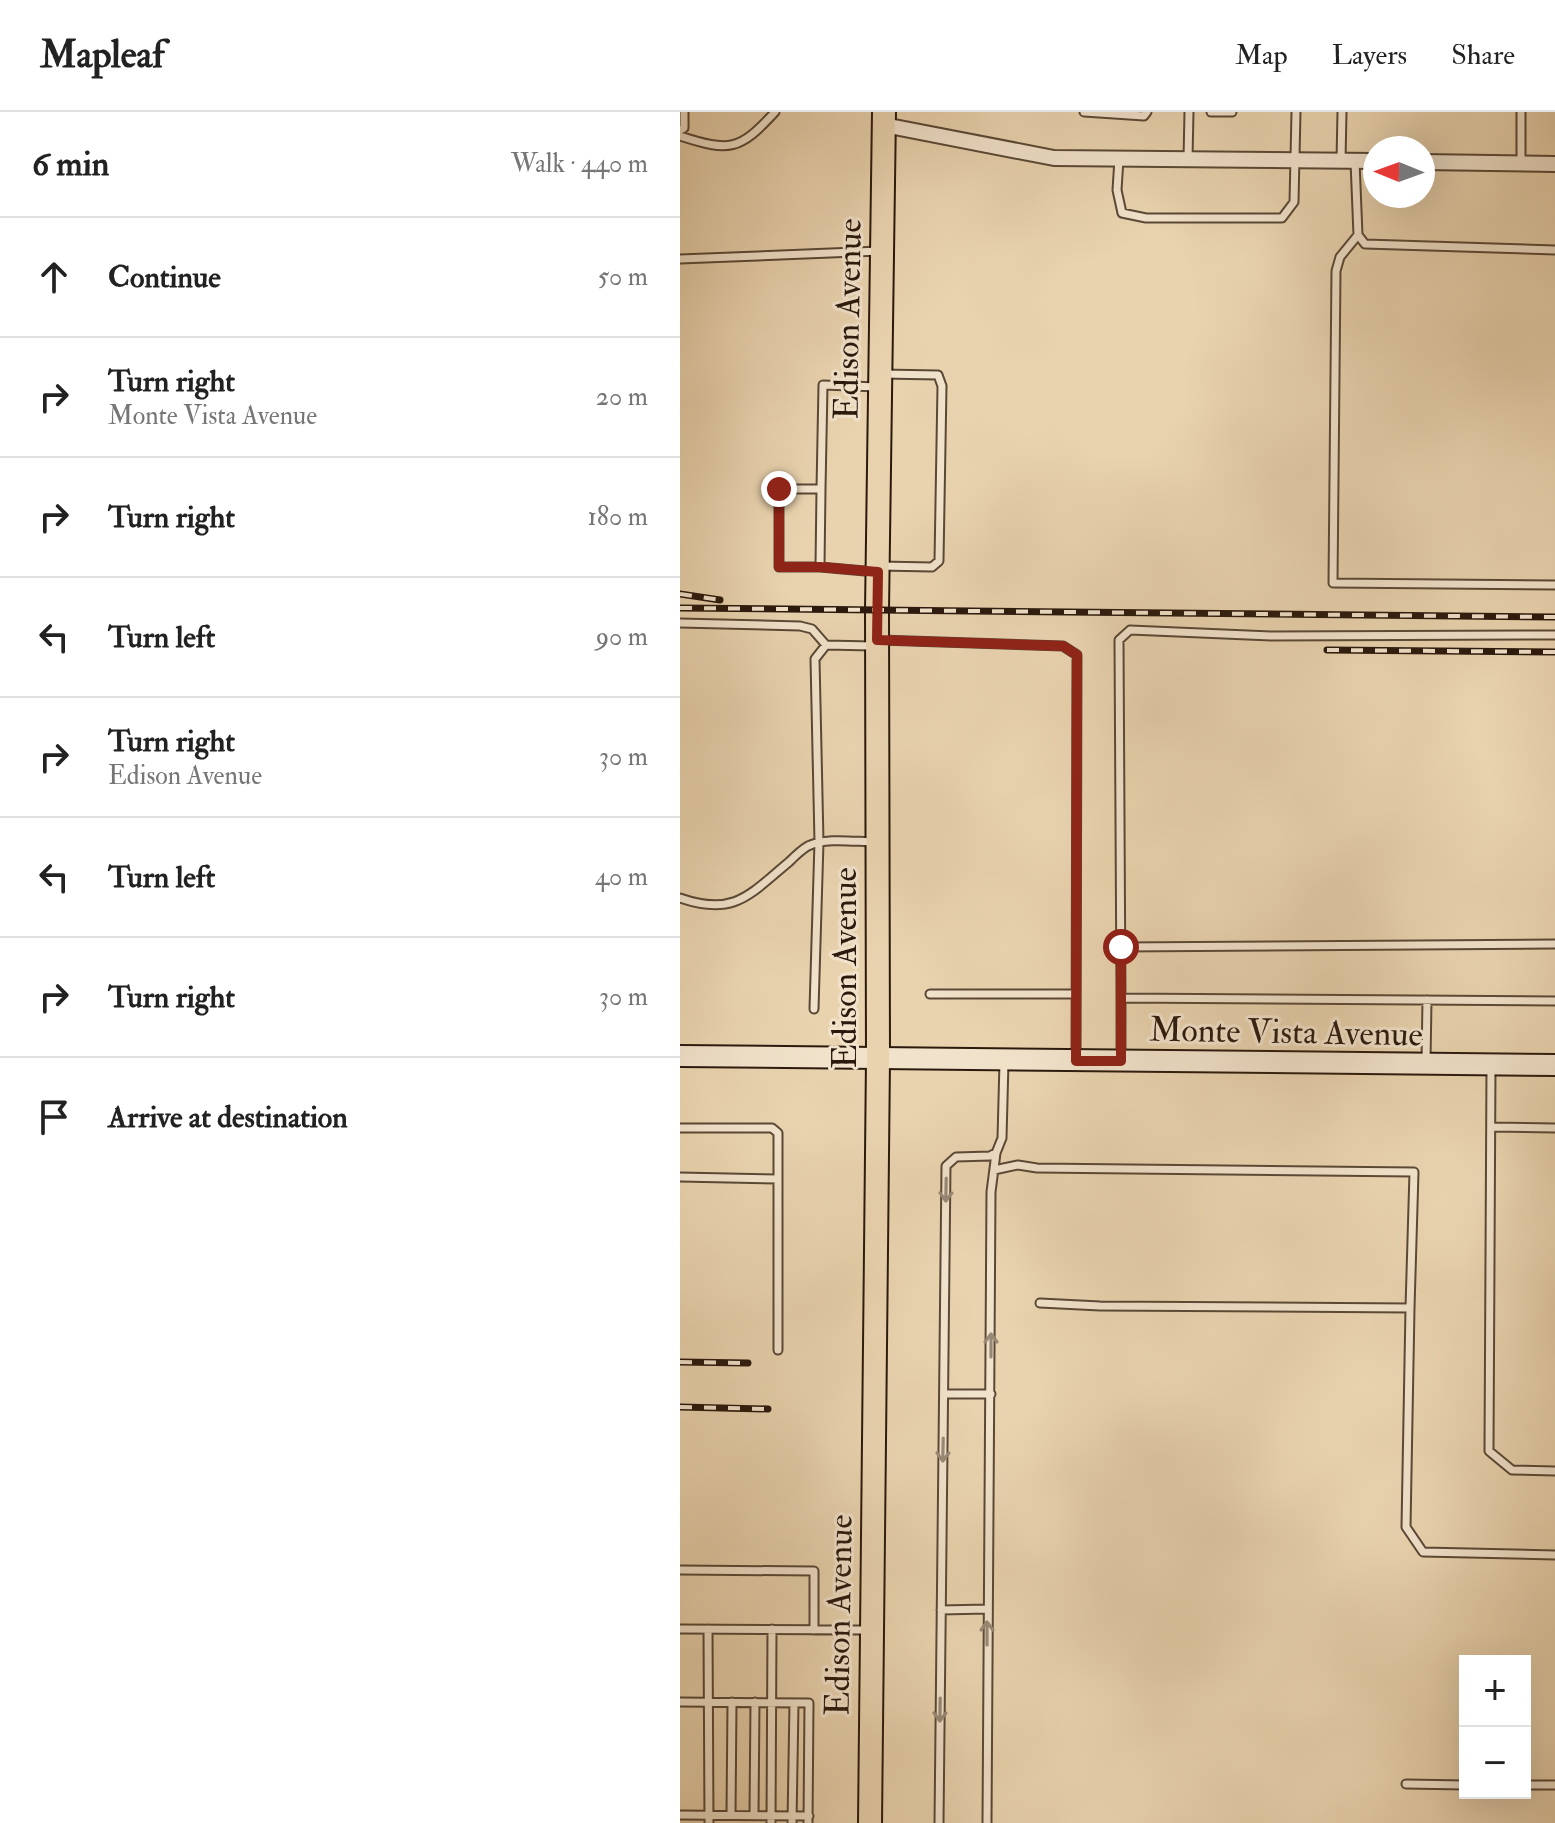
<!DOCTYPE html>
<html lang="en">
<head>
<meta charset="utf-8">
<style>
  :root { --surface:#fff; --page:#f2f2f2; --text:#222; --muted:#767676; --line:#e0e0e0 }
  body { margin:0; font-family:"IM FELL Double Pica",serif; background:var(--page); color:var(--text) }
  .controls { position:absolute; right:24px; bottom:24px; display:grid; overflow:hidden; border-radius:0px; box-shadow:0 8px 32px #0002 }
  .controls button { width:72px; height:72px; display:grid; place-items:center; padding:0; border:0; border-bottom:2px solid var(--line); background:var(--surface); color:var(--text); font:40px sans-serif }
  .compass { position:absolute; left:683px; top:24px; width:72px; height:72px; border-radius:50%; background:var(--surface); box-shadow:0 8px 32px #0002; rotate:271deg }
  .stop { position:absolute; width:24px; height:24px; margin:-18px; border:6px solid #8f2418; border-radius:50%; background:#fff }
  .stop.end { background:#8f2418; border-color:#fff; box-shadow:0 2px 8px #0008 }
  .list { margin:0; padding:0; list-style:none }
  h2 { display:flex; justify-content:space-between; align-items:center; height:104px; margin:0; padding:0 32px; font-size:34px }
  h2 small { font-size:26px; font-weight:400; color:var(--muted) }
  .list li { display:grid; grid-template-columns:52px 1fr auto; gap:24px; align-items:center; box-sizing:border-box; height:120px; padding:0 32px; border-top:2px solid var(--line) }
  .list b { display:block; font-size:30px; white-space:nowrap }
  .list p { margin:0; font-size:26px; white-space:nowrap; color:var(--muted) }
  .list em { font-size:26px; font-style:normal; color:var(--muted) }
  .icon { flex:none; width:44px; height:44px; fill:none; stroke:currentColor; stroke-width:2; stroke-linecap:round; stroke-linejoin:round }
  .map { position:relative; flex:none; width:875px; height:1711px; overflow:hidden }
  header { display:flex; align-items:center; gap:48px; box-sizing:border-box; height:112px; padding:0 40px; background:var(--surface); border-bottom:2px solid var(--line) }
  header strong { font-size:38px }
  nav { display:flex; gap:44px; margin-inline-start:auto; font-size:28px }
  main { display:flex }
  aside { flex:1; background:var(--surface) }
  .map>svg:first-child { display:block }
</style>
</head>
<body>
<header>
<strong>Mapleaf</strong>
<nav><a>Map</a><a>Layers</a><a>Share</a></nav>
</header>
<main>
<aside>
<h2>6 min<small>Walk · 440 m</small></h2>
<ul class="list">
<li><svg class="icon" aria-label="ahead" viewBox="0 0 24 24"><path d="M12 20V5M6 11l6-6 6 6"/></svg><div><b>Continue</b></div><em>50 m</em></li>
<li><svg class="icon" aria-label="right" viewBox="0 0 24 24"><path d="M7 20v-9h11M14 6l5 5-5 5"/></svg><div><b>Turn right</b><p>Monte Vista Avenue</p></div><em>20 m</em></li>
<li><svg class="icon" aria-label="right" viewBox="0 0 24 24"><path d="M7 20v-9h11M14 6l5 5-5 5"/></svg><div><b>Turn right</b></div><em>180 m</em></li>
<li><svg class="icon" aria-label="left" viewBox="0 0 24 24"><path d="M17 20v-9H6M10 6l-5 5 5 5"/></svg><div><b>Turn left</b></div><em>90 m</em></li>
<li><svg class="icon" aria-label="right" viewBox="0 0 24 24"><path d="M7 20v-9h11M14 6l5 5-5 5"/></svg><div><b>Turn right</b><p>Edison Avenue</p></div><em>30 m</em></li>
<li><svg class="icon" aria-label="left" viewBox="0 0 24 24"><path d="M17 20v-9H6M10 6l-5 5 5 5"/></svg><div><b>Turn left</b></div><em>40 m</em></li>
<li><svg class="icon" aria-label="right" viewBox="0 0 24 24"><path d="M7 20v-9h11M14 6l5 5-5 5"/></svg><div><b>Turn right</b></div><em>30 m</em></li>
<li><svg class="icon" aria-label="arrive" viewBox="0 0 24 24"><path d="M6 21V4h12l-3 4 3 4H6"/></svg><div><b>Arrive at destination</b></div></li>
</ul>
</aside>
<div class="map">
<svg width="875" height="1711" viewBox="0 0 875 1711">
  <rect width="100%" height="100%" fill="#e9d3af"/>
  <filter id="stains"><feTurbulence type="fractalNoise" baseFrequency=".0025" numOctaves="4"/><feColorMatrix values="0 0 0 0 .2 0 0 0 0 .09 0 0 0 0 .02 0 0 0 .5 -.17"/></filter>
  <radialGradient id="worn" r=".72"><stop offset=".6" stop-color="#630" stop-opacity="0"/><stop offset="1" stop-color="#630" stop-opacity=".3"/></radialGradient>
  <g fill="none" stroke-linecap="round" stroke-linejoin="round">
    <!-- lane casing -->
    <g stroke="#5a4836" stroke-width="11">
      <path id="lane" d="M404,0L464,4L467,0
        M531,0H552
        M0,18L4,16V0
        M0,24C50,40 59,39 95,0
        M439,47L437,78L442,101L466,106H602L614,90L616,0
        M508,47L509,0
        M661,49L662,0
        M675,49L678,123L685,132L875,138
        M841,51V0
        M678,123L660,145L656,159L653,471L875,473
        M0,147L200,139
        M200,454L252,455L259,449L262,274L258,263L202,262
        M140,455L141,377
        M196,460L140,455H99V377H141L143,273L198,275
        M0,511L120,514L132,517L146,533
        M875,523L591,524L450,518L439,528L441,886L875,889
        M200,528L383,534L397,543L396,946
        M0,786C55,805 70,782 109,750C115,744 121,738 128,734C147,725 175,730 196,730
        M441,835L875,832
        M250,882H396
        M134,897L139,730L135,547L146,533L192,534
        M441,947V886
        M746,950L747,888
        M811,955L809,1339L832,1358L875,1359
        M811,1015L875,1016
        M0,1016H92L98,1021V1067L0,1065
        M314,1058L338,1053L357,1056L734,1060L730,1196L420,1194L360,1191
        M98,1067V1238
        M730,1196L726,1415L743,1440L875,1443
        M264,1282H311
        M0,1458L134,1459V1518
        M261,1498L307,1497
        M0,1517L190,1518
        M28,1517L29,1711
        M0,1590L129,1591L128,1711
        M726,1672L785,1673
        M845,1673H875
        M0,1703L129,1704
        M51,1703L52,1590
        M74,1703L75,1590
        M91,1711L92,1517
        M112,1711L114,1591
        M259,1711L266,1054L276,1045L310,1044L316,1041
        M307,1711L311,1080L316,1041L322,1026L324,950"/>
    </g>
    <!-- street casing -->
    <g stroke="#5a4836" stroke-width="18">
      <path id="street" d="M204,13L374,46L695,49
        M743,50L875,52"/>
    </g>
    <!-- secondary casing -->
    <g stroke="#2b190d" stroke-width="24">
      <path id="secondary" d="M0,944L875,953"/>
    </g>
    <!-- primary casing -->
    <g stroke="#2b190d" stroke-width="26">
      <path id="primary" d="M190,1711L198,947L197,498L204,0"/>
    </g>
    <!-- lane -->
    <use href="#lane" stroke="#f1e2cb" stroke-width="7"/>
    <!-- street -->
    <use href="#street" stroke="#f1e2cb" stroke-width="14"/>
    <!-- secondary -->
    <use href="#secondary" stroke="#f1e2cb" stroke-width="20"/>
    <!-- primary -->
    <use href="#primary" stroke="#e9d3af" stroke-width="22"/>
    <!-- rail casing -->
    <g stroke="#2b190d" stroke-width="7">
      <path id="rail" d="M0,482L40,488
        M0,496L875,505
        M647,538L875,540
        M0,1250L68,1251
        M0,1295L88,1297"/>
    </g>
    <!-- rail -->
    <use href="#rail" stroke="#f1e2cb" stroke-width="4" stroke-dasharray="12" stroke-linecap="butt"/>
  </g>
  <!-- one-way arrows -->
  <defs><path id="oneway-shaft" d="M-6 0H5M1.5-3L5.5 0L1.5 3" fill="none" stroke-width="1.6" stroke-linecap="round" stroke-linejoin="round" transform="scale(2)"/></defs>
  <g stroke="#988876">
    <use href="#oneway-shaft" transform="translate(266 1078) rotate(91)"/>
    <use href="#oneway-shaft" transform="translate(311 1233) rotate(-90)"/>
    <use href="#oneway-shaft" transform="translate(263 1338) rotate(91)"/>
    <use href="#oneway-shaft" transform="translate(307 1521) rotate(-90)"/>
    <use href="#oneway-shaft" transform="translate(260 1598) rotate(91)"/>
  </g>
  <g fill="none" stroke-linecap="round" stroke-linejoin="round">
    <!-- route -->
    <path stroke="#8f2418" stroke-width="10" d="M99,377V455H140L198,460L197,528L383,534L397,543L396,949H441V835"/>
  </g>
  <g text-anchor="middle" stroke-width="6" stroke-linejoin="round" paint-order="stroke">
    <!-- street labels -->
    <g font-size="34" fill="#2b190d" stroke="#f1e2cb">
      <text transform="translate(167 207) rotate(-89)" y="12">Edison Avenue</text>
      <text transform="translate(164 856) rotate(-90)" y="12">Edison Avenue</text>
      <text transform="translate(606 919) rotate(1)" y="12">Monte Vista Avenue</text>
      <text transform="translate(158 1503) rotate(-89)" y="12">Edison Avenue</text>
    </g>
  </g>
  <rect width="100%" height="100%" filter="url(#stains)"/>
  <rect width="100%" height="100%" fill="url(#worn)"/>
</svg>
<div class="controls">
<button>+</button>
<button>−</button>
</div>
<svg class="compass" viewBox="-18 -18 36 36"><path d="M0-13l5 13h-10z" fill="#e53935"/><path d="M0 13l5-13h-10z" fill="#767676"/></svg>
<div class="stop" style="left:441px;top:835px"></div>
<div class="stop end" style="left:99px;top:377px"></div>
</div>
</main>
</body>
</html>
